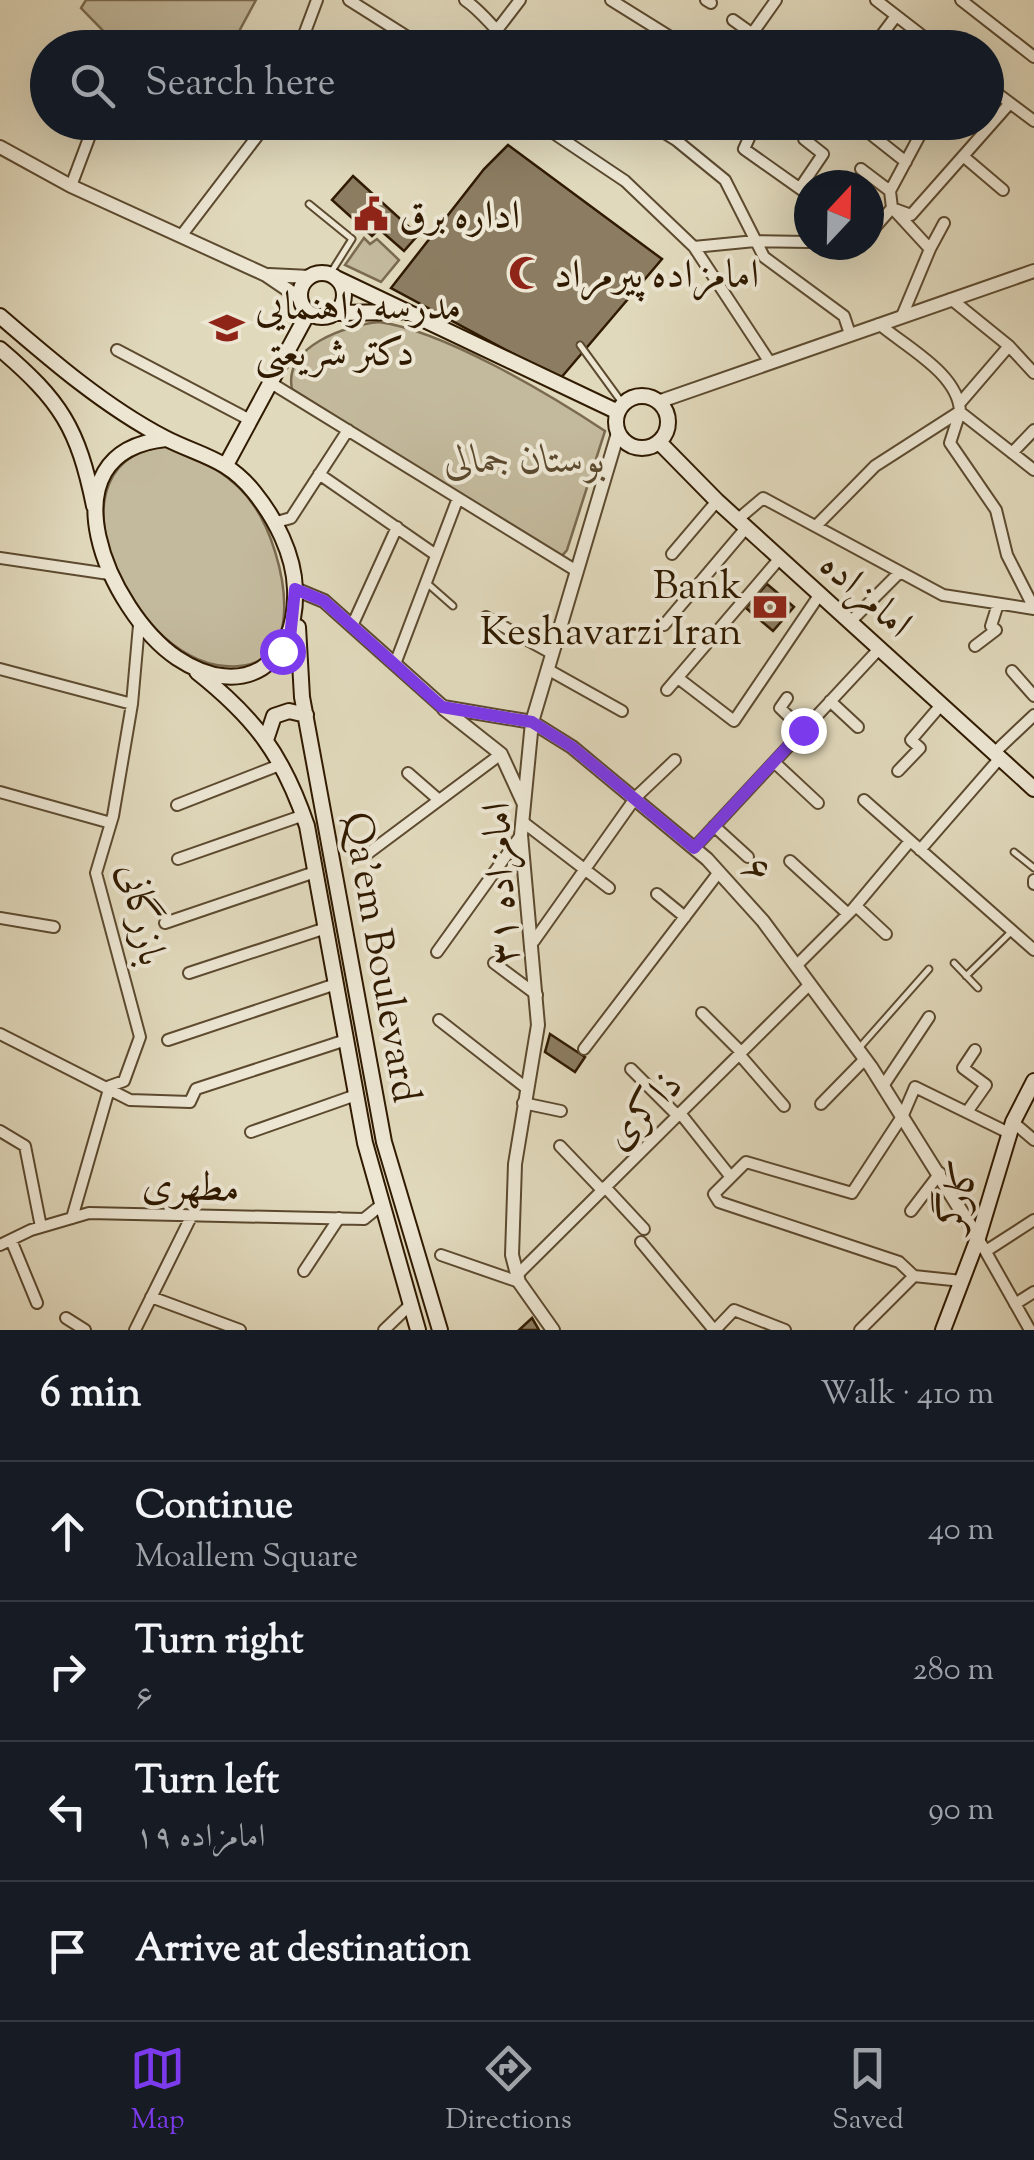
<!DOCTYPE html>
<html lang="en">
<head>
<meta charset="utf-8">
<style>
  :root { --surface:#171b24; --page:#242831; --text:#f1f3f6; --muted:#9ea1a6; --line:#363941; --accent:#7c3aed }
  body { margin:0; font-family:"Sorts Mill Goudy",Amiri,serif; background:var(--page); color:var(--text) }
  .compass { position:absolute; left:794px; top:170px; width:90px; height:90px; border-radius:50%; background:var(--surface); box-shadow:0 10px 40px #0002; rotate:22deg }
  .stop { position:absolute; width:30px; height:30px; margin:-22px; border:8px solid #7c3aed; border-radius:50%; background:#fff }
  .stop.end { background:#7c3aed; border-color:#fff; box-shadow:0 2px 10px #0008 }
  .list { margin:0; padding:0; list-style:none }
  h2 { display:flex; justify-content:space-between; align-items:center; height:130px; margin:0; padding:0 40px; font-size:42px }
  h2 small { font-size:32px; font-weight:400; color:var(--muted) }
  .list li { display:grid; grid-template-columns:65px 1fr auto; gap:30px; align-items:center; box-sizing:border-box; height:140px; padding:0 40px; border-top:2px solid var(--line) }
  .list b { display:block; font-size:38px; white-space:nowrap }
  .list p { margin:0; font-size:32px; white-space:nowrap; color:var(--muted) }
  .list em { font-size:32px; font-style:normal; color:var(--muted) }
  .icon { flex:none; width:55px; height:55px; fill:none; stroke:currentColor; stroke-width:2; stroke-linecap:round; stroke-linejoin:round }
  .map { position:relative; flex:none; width:1034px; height:1330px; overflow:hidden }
  .search { position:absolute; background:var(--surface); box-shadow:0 10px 40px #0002; left:30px; right:30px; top:30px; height:110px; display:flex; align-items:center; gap:25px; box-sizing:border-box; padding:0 35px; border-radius:55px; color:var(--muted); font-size:38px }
  .sheet { height:690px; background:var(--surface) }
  nav { display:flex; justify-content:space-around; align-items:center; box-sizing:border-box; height:140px; border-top:2px solid var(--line); background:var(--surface); font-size:28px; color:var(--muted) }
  nav a { display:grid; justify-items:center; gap:5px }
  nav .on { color:var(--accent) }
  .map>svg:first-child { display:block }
</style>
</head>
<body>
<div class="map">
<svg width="1034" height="1330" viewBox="0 0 1034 1330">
  <rect width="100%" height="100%" fill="#e1d9bc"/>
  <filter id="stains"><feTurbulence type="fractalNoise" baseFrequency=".002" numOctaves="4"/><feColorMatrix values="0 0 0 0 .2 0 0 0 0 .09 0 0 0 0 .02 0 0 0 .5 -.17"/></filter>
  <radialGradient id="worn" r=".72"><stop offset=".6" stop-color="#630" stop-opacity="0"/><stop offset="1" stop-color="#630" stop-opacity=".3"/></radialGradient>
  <!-- green -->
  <path fill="#c3b99c" stroke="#7a6a4e" stroke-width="2.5" d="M86,0H256L230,48L119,47L81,8Z
    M364,238L370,244L377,239L399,260L381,282L345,265Z
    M379,322C444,331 549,394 605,431L567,550L560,558L292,389C283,346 347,325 379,322Z
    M170,446C203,461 234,475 255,507C284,551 314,674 225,666C126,658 39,455 170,446Z"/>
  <!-- building -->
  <path fill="#8c7d62" stroke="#301a00" stroke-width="2.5" d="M508,145L662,259L560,379L391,288L484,169Z
    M353,176L418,235L404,251L379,229L372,236L332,200Z
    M767,584L794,607L773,631L746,608Z
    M550,1034L585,1057L575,1072L545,1052Z
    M532,1318L539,1330H519Z"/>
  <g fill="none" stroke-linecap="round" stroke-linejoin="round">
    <!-- service casing -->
    <g stroke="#5c4a2f" stroke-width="9">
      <path id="service" d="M309,204L352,239L330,274
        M580,345L623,404
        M428,584L453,606
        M1014,852L1034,868
        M954,963L978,988
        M966,976L1012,931
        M860,1047L929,969"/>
    </g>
    <!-- minor casing -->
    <g stroke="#5c4a2f" stroke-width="14">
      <path id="minor" d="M349,0L425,48
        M465,0C487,15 496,35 519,48
        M611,0L688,48
        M706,0L711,3
        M876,0L938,48
        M961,0L1034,57
        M733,20L771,47
        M497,30L520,0
        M113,48V47
        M299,48L317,0
        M742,48L776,0
        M872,48L896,16
        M986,85L1034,121
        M537,122L625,181L694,247L769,361
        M647,122L676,140L725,180L764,257L844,316L850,334
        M747,122L754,127L744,149L809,195
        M867,122L863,128L906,162
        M676,140L688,122
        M963,156L1003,190
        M861,169L890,191
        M71,186L95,122
        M800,188L823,154L804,139L816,122
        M892,208L911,215L1010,103
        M892,208L890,191L927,122
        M896,212L930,249L902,316
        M869,234L892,208
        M181,236L268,122
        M694,247L755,241L809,242
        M930,249L944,223
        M951,299L1009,346L1034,373
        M879,324C906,347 959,374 960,412L1034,470
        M117,350L250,420
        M271,383L575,570
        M960,403L1009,346
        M960,412L950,443L996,510L1007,555L1034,608
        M1012,453L1034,430
        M319,474L436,555
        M737,520L763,498L943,595L1034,609
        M273,523L291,518L348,430
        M816,526L875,466L959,412
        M672,554L717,501
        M0,558L109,574
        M486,617L551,653
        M850,622L900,572
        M664,625L746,528
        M352,626L397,527
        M975,646L996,630L991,626L998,604
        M395,664L458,498
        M0,669L132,704
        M547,669L622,711
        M1012,671L1034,696
        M678,678L734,721L820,594
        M667,690L780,558
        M787,698L780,708L803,730
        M830,701L858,727
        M994,753L1034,715
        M774,762L818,803
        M898,771L920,748L911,740L941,705
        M408,773L439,800
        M0,792L111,823
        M864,800L1034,950
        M177,805L282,764
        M523,822L609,888
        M714,826L748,857
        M694,848L879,649
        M920,850L1000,758
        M367,854L501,754
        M178,859L304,815
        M790,861L848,914
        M1034,880V884
        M657,894L685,917
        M856,906L886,934
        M0,918L54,927
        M165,923L315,872
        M534,941L636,797L675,760
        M437,952L521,835
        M494,963L537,995
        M796,966L853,909L910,841
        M189,973L326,928
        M702,1013L741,1052
        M439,1020L525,1087
        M0,1034L130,1100L190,1102L196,1089L346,1040
        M168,1040L336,984
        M584,1049L719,872
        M739,1054L784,1106
        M631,1069L678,1116
        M110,1086L124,1081L140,1037L96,873L113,816L132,704L139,625
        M883,1086L929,1017
        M523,1103L561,1111
        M821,1104L865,1059
        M967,1112L986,1085L963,1068L975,1050
        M680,1113L730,1176
        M1013,1122L1034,1140
        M0,1131L25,1146L41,1227
        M251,1132L356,1095
        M560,1146L602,1190
        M605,1187L644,1229
        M911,1211L940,1173
        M72,1218L110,1086
        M978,1238L1030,1330
        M11,1240L37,1303
        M641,1242L714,1330
        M0,1245L31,1230L89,1213L364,1219L380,1206
        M986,1251L1034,1220
        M441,1255L519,1282
        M304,1271L339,1218
        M517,1275L809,985
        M914,1276L899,1262L719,1202L714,1194L746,1162L852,1193L903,1115L915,1087L1009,1133
        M151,1297L240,1330
        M1015,1304L1034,1292
        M66,1318L85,1330
        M135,1330L192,1215
        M384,1330L410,1305
        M715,1330L734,1310L785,1330
        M860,1330L914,1276L962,1281"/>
    </g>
    <!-- tertiary casing -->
    <g stroke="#5c4a2f" stroke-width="16">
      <path id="tertiary" d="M0,147L71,186L266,275L300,298
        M269,275L310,277
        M658,402L1034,271
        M295,589L324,601L443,707L532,722L572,747L707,859L763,921L871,1067L978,1238
        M444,709L501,754L523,802
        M553,1330L519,1282L512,1255L515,1164L538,1025L521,835L532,722L618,433"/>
    </g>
    <!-- secondary casing -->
    <g stroke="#301a00" stroke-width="18">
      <path id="secondary" d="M300 295a22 22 0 1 1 44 0a22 22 0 1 1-44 0Z
        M336,278L618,412
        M334,313L400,312
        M0,316C51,360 104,406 165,438C200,456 227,458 254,492C275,518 294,554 295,589C298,664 243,702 177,658C109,612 39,452 166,439
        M0,349C61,401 78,428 94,506
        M616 422a26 26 0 1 1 52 0a26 26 0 1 1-52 0Z
        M659,442L717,501L1034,789
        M226,465L308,313
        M298,627L302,697L384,1142L440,1330
        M197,672C255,718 283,755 307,826L365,1143L418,1330
        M267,737L274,716L289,711L306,715
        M943,1330L978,1238L1013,1122L1034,1081"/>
    </g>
    <!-- service -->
    <use href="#service" stroke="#ece6d3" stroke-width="5"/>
    <!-- minor -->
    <use href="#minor" stroke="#ece6d3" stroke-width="10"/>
    <!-- tertiary -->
    <use href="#tertiary" stroke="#ece6d3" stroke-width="12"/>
    <!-- secondary -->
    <use href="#secondary" stroke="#ece6d3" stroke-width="14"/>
  </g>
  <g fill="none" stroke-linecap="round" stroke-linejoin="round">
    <!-- route -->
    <path stroke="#7c3aed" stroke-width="12" d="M282,651L290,638L295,589L324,601L442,707L532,722L572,747L694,848L803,730"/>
  </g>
  <!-- icons -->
  <defs>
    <g id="civic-bare" transform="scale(2.7)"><path d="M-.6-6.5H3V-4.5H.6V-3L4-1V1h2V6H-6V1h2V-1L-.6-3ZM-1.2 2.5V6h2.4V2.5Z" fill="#8f2418" stroke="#ece6d3" stroke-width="2.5" paint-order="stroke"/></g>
    <g id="mosque-bare" transform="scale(2.7)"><path d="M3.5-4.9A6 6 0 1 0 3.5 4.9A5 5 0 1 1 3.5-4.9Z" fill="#8f2418" stroke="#ece6d3" stroke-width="2.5" paint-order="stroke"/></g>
    <g id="school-bare" transform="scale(2.7)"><path d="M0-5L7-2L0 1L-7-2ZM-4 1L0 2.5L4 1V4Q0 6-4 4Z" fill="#8f2418" stroke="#ece6d3" stroke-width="2.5" paint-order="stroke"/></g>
    <g id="bank-bare" transform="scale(2.7)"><path d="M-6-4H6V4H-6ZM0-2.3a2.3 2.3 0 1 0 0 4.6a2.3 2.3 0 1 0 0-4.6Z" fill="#8f2418" stroke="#ece6d3" stroke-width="2.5" paint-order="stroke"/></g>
  </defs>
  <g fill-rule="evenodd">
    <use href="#civic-bare" x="371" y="214"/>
    <use href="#mosque-bare" x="526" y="273"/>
    <use href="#school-bare" x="227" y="328"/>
    <use href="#bank-bare" x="770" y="607"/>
  </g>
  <g text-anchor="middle" stroke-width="8" stroke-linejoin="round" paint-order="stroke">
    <!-- poi labels -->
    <g font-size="40" fill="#301a00" stroke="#ece6d3" text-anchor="start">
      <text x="399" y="228">اداره برق</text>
      <text x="554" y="287">امامزاده پیرمراد</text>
      <text x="255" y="319">مدرسه راهنمایی<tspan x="255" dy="46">دکتر شریعتی</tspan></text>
      <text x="742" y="598" text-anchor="end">Bank<tspan x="742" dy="46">Keshavarzi Iran</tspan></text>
    </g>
    <!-- park labels -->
    <g font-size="40" font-style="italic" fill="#5c4a2f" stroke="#ece6d3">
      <text x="525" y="472">بوستان جمالی</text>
    </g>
    <!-- street labels -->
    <g font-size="40" fill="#301a00" stroke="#ece6d3">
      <text transform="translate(867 593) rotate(42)" y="14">امامزاده</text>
      <text transform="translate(759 868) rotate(48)" y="14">۶</text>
      <text transform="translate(499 884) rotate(-93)" y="14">امامزاده ۳۱</text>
      <text transform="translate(144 914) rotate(78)" y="14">بازرگانی</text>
      <text transform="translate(383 957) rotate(80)" y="14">Qa'em Boulevard</text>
      <text transform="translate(642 1109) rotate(-45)" y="14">ذاکری</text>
      <text transform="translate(191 1185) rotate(3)" y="14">مطهری</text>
      <text transform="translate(956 1195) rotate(-73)" y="14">کارگر</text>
    </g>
  </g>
  <rect width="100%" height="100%" filter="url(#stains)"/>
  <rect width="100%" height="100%" fill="url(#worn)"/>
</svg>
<svg class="compass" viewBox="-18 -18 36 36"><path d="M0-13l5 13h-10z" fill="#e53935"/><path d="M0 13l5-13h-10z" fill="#9ea1a6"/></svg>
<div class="stop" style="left:282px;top:651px"></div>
<div class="stop end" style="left:803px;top:730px"></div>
<div class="search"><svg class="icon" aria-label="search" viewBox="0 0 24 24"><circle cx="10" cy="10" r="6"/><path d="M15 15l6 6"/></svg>Search here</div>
</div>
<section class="sheet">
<h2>6 min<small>Walk · 410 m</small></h2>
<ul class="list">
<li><svg class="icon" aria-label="ahead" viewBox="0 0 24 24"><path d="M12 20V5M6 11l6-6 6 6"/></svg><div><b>Continue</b><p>Moallem Square</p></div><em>40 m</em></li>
<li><svg class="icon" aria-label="right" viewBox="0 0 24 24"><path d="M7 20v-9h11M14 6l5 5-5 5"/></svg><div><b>Turn right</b><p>۶</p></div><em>280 m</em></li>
<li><svg class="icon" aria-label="left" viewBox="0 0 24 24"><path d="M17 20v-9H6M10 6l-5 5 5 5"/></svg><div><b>Turn left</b><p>امامزاده ۱۹</p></div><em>90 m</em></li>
<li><svg class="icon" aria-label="arrive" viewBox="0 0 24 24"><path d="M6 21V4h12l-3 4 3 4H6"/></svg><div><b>Arrive at destination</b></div></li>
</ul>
</section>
<nav>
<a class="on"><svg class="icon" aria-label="map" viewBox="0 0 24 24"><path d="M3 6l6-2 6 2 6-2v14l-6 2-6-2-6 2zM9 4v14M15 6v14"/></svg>Map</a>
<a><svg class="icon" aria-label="directions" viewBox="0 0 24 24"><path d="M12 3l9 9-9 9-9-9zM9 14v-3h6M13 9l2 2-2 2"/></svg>Directions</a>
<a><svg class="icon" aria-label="saved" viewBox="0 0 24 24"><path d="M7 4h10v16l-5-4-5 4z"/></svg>Saved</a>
</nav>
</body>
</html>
